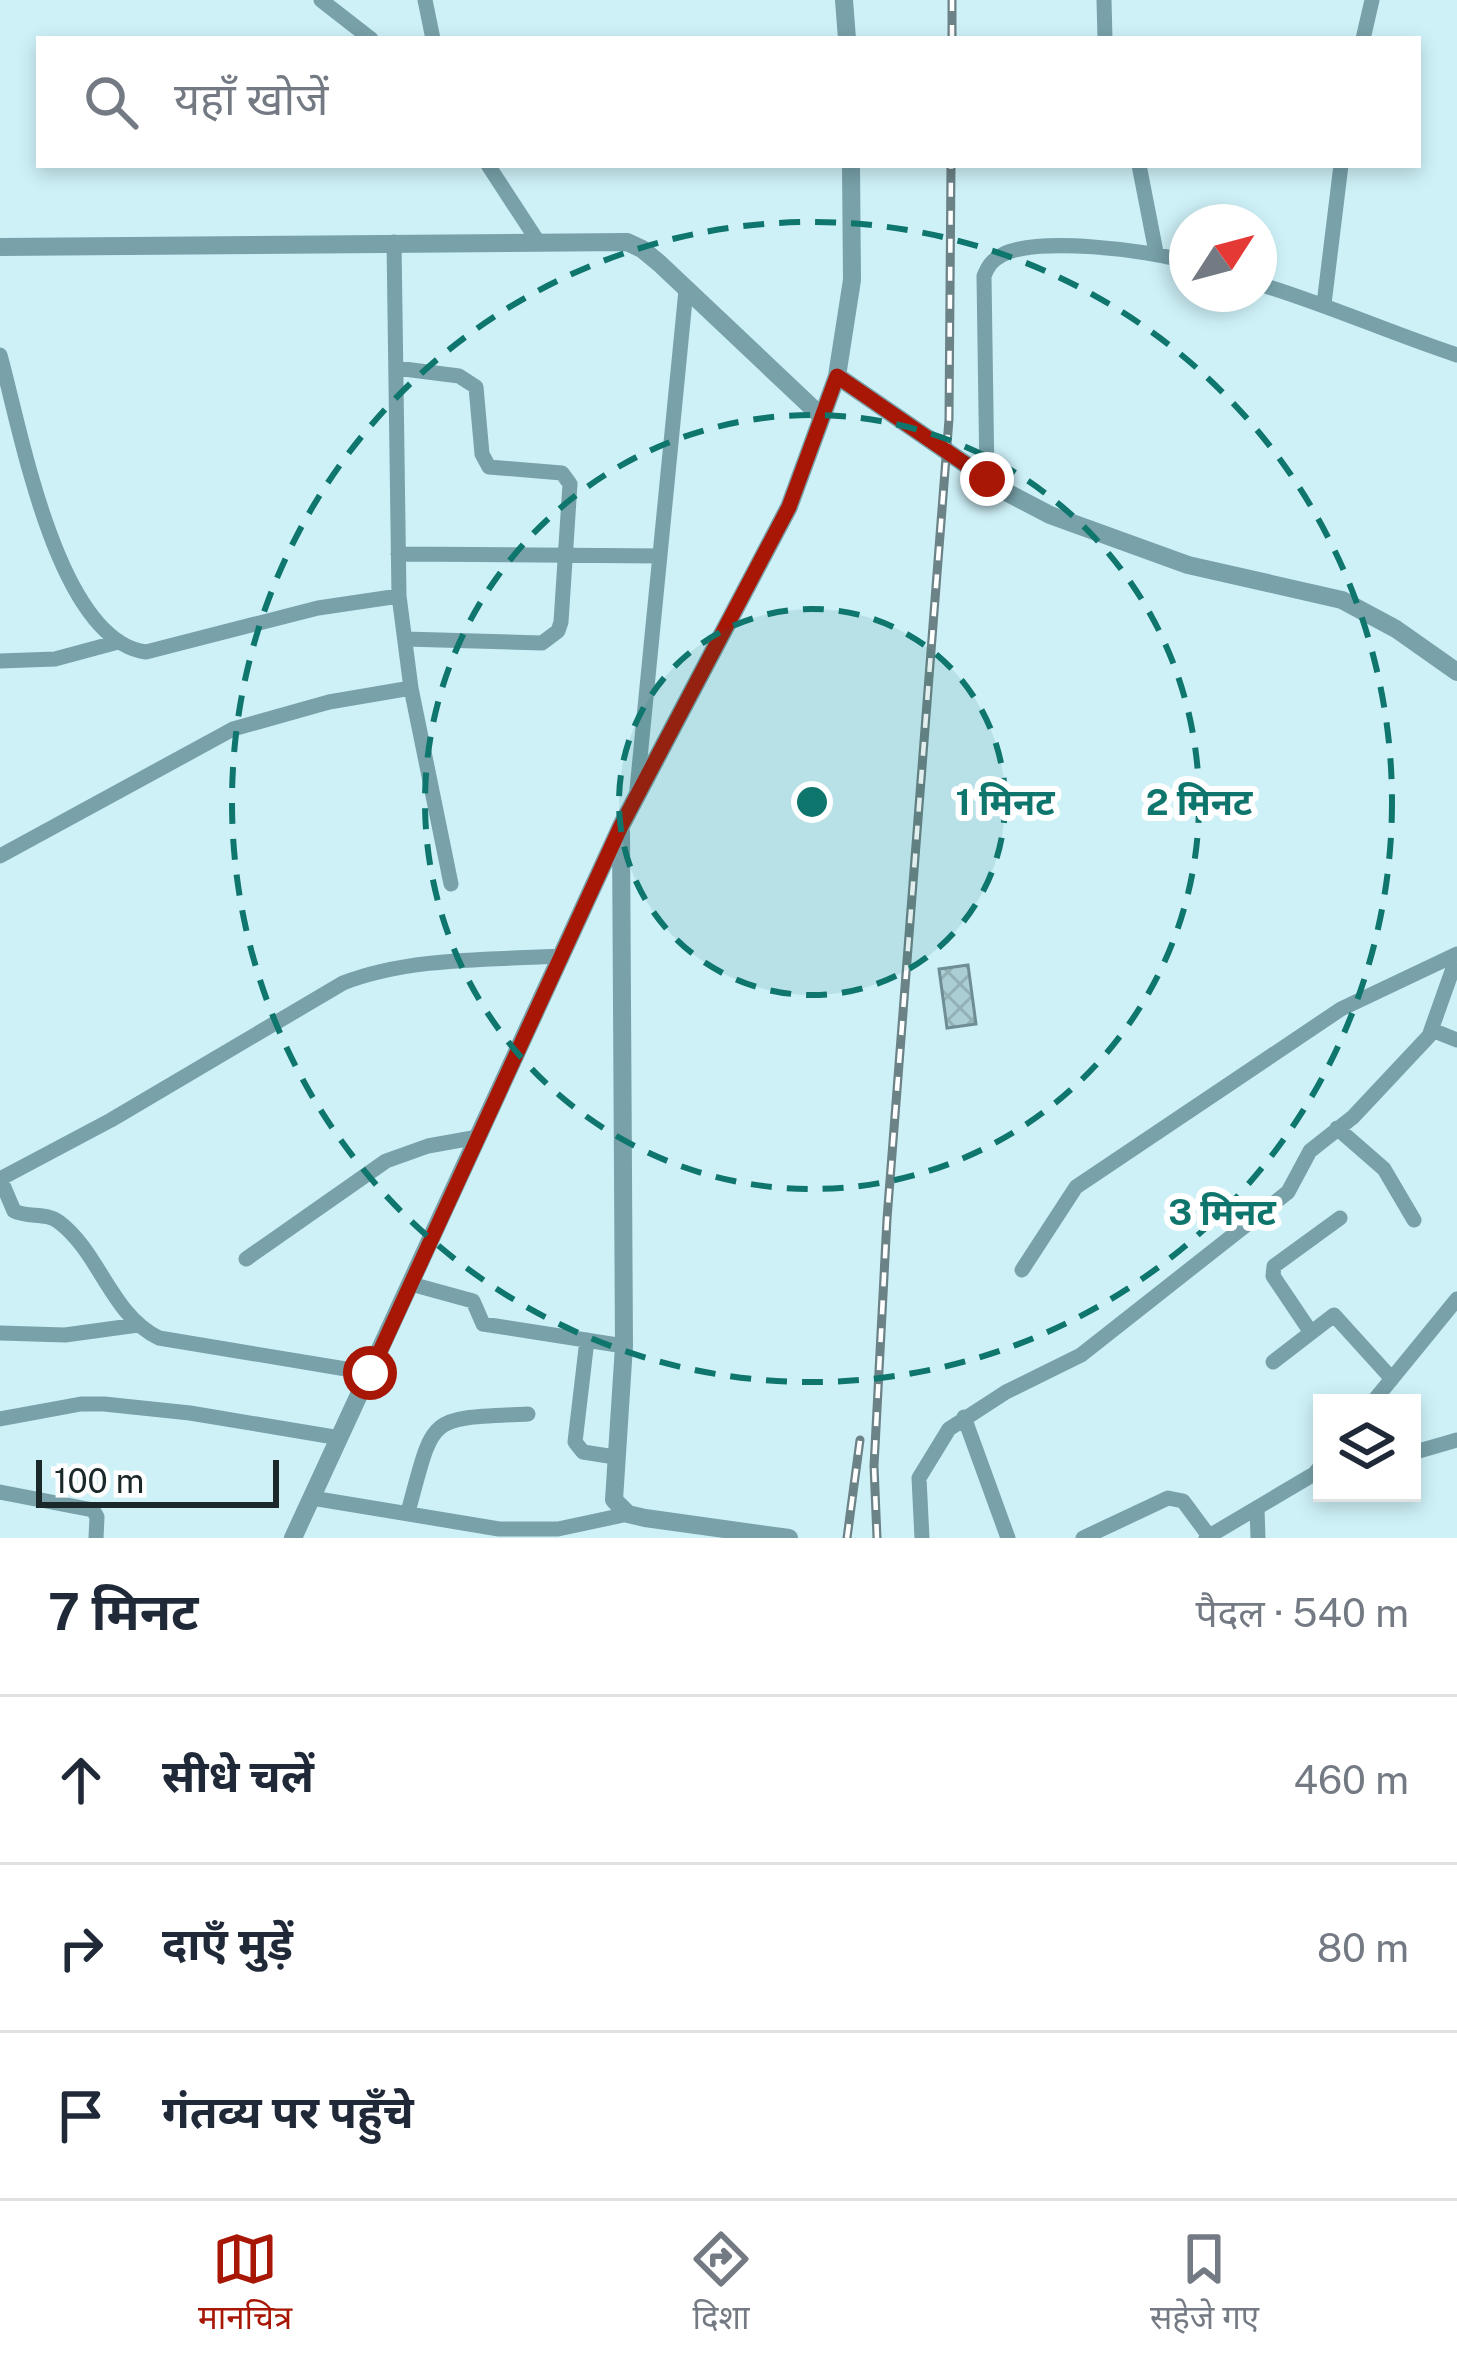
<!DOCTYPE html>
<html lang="hi">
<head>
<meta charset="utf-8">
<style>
  :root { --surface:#fff; --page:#f2f2f3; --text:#1f2937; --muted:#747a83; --line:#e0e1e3; --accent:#a81705 }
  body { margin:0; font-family:"Public Sans","Noto Sans Devanagari",sans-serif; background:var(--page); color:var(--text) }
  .controls { position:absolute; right:36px; bottom:36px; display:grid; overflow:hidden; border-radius:0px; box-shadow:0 6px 18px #0003 }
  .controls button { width:108px; height:108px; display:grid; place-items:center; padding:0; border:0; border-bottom:3px solid var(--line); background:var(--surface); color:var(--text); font:60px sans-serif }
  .compass { position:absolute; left:1169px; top:204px; width:108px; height:108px; border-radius:50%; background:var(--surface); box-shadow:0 6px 18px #0003; rotate:54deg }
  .scale { position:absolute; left:36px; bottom:30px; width:243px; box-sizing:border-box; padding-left:12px; border:6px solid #1a282a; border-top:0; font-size:33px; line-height:42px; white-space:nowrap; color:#1a282a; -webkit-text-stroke:9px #fff; paint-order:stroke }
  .stop { position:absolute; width:36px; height:36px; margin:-27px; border:9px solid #a81705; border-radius:50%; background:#fff }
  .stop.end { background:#a81705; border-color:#fff; box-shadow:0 3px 12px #0008 }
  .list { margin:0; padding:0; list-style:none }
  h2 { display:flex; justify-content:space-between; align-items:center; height:156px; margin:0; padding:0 48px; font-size:51px }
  h2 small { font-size:39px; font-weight:400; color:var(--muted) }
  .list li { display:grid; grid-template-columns:78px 1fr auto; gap:36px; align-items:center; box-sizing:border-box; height:168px; padding:0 48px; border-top:3px solid var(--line) }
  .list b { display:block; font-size:45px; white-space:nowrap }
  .list em { font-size:39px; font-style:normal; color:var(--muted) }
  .icon { flex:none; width:66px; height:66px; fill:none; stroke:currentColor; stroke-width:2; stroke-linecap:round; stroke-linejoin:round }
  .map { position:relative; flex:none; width:1457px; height:1538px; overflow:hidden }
  .search { position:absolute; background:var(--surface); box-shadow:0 6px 18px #0003; left:36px; right:36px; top:36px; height:132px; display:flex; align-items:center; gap:30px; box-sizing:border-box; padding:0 42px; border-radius:0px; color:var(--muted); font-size:45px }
  .sheet { height:660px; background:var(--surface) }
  nav { display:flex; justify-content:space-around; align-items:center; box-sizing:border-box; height:168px; border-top:3px solid var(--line); background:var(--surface); font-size:33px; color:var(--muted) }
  nav a { display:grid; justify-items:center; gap:6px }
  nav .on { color:var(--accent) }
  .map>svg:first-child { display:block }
</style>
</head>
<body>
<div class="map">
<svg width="1457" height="1538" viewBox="0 0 1457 1538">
  <defs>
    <pattern id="building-cross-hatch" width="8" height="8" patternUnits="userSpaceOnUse" patternTransform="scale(3)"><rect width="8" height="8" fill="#abcdd4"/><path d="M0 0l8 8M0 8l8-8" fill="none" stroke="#93b0b6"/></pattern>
  </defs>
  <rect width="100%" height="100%" fill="#cef1f8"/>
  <!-- building -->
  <path fill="url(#building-cross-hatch)" stroke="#6e8e94" stroke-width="3" d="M968,965L976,1024L947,1028L939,969Z"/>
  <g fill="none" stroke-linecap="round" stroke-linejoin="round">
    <!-- minor -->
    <path stroke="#78a1a9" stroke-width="15" d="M321,0L371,39
      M425,0L433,39
      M1104,0L1105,39
      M1363,39L1372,0
      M488,165L537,240
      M1139,165L1156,252
      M394,242L399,596L411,688L451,884
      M1259,284C1326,304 1390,333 1457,355
      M1324,304L1341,165
      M0,355C21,430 57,640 146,652L318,608L399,596
      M396,368L459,376L476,387L482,454L489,467L562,473L570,484L561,622L558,631L542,643L405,639
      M987,479L984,276C988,266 992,260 1002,255C1035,236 1150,250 1187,262
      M398,554L660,556
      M0,661L55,659L118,642
      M637,789L686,290
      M0,856L233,729L329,702L411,688
      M1432,1030L1457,1040
      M1337,1128L1384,1169L1414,1220
      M0,1178L14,1211C29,1218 46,1212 59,1222C100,1253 111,1315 159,1338L370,1373
      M0,1179L111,1120L343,983C410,957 490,960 562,956
      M246,1259L386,1161L428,1146L478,1137
      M1022,1270L1076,1187L1341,1009L1457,954
      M411,1284L473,1301L483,1324L624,1346
      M1310,1331L1273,1276L1274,1266L1340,1218
      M0,1333L65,1335L138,1325
      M587,1340L575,1442L583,1452L615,1457
      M1273,1362L1334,1315L1392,1379
      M1372,1403L1457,1299
      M964,1417L1008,1538
      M0,1419L81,1404H104L190,1413L340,1438
      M1412,1453L1457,1440
      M0,1492L93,1510L97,1517L96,1538
      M312,1498L499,1529H558L628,1514
      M1257,1508L1258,1538
      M408,1512C435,1413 426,1419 528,1414
      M922,1538L919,1478L949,1429L1006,1392L1081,1355L1288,1192L1310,1151L1353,1117L1429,1036L1457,957
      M1083,1538L1168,1498L1183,1501L1209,1536
      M1206,1538L1314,1474L1322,1465"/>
    <!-- tertiary -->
    <path stroke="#78a1a9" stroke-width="18" d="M844,0L847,39
      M0,247L627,242L642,249L659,263L822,417
      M837,376L1006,492L1050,515L1188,565L1342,600L1396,629L1457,672
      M621,831L624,1346L614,1500L628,1514L645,1518L789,1538
      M293,1538L621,826L789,507L837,376L852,280L851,165"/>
    <!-- rail casing -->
    <g stroke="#6b8286" stroke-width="9">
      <path id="rail" d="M952,39V0
        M847,1538L860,1440
        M877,1538L874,1466L887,1219L949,419L951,165"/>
    </g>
    <!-- rail -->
    <use href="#rail" stroke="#fff" stroke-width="4.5" stroke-dasharray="14" stroke-linecap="butt"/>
  </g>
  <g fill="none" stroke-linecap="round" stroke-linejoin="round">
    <!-- route -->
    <path stroke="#a81705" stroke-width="15" d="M370,1373L621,826L789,507L837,376L987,479"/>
  </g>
  <!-- distance rings -->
  <circle cx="812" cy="802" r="193" fill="#0f766e" fill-opacity=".12"/>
  <g fill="none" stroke="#0f766e" stroke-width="6" stroke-dasharray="21 15">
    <circle cx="812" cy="802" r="193"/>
    <circle cx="812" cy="802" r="387"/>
    <circle cx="812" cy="802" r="580"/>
  </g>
  <circle cx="812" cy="802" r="18" fill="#0f766e" stroke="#fff" stroke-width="6"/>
  <g font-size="36" text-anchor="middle" font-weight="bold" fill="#0f766e" stroke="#fff" stroke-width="12" stroke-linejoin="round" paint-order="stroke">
    <text x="1005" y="815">1 मिनट</text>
    <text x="1199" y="815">2 मिनट</text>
    <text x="1222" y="1225">3 मिनट</text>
  </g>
</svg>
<div class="controls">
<button><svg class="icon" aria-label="layers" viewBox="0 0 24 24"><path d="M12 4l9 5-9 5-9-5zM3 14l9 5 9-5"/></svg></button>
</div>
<svg class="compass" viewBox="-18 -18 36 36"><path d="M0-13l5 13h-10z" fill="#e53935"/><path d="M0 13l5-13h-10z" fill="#747a83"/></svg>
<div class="scale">100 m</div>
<div class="stop" style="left:370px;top:1373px"></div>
<div class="stop end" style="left:987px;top:479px"></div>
<div class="search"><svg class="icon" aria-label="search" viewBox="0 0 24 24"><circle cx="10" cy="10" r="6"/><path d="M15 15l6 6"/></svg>यहाँ खोजें</div>
</div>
<section class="sheet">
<h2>7 मिनट<small>पैदल · 540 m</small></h2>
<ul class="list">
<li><svg class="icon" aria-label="ahead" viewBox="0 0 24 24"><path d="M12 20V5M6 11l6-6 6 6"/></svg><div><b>सीधे चलें</b></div><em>460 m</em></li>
<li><svg class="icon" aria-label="right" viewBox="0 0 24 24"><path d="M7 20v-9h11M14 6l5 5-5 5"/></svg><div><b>दाएँ मुड़ें</b></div><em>80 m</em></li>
<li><svg class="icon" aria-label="arrive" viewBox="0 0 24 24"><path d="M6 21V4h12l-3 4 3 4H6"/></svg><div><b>गंतव्य पर पहुँचे</b></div></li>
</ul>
</section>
<nav>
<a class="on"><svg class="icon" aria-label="map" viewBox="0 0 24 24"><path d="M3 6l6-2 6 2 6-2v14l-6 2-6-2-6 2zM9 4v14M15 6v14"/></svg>मानचित्र</a>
<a><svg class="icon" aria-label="directions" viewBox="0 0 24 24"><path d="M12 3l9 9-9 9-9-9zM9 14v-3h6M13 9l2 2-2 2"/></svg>दिशा</a>
<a><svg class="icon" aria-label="saved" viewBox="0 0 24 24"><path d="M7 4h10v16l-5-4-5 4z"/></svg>सहेजे गए</a>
</nav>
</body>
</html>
